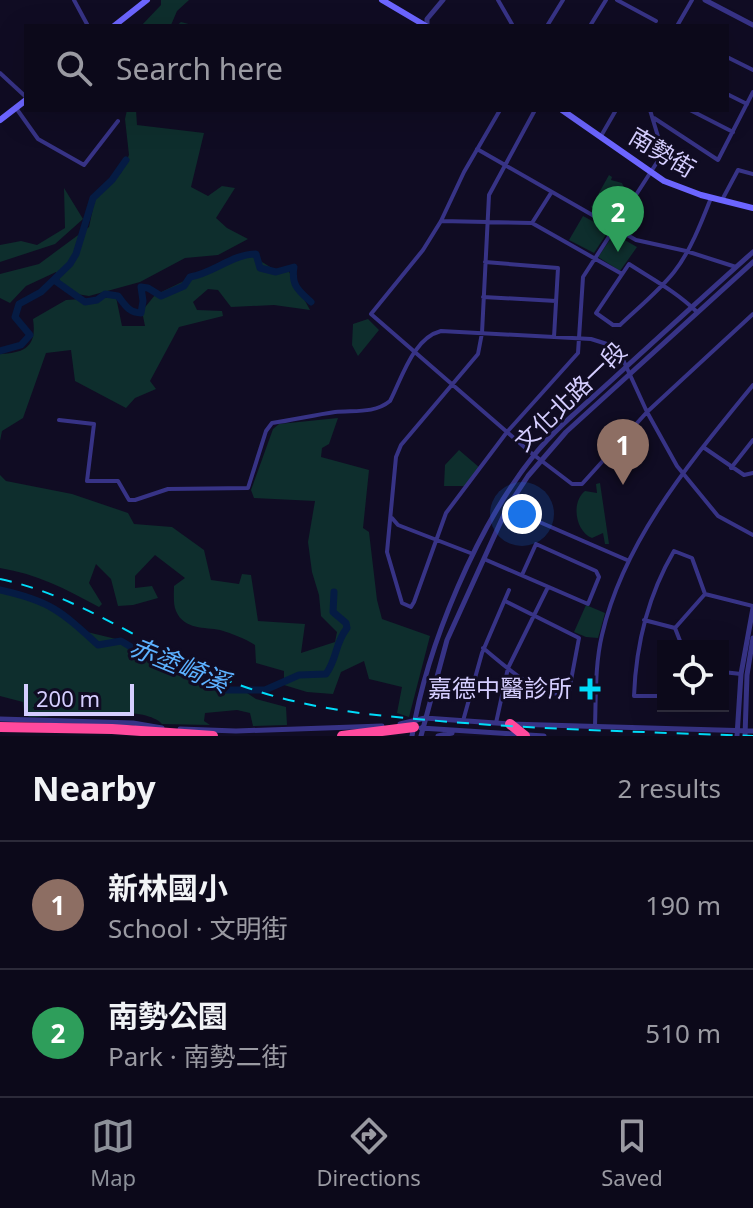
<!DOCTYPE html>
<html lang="en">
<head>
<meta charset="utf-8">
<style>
  :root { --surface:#0c091a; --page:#151223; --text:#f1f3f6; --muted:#9a9aa2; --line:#2c2a39; --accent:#8c9099 }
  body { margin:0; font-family:"Noto Sans","Noto Sans TC",sans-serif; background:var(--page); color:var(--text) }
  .controls { position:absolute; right:24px; bottom:24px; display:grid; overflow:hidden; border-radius:0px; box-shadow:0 8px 32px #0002 }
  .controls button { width:72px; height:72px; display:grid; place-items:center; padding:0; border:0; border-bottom:2px solid var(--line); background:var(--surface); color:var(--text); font:40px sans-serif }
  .scale { position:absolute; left:24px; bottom:20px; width:110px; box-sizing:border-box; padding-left:8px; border:4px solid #d5ceff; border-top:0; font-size:22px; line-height:28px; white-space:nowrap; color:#d5ceff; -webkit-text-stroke:6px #100c23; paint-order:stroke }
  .you { position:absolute; left:522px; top:514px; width:28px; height:28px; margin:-20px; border:6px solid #fff; border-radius:50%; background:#1a73e8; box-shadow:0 0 0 12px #1a73e833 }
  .badge { display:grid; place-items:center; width:52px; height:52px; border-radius:50%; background:var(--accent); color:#fff; font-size:26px; font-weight:700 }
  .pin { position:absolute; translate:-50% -66px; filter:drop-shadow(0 2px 4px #0008) }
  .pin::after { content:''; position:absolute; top:42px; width:28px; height:24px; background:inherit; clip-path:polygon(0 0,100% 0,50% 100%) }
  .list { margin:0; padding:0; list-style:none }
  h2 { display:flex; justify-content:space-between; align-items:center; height:104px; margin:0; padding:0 32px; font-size:34px }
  h2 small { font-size:26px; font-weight:400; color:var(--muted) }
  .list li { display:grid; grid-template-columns:52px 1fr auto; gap:24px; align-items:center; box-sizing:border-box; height:128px; padding:0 32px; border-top:2px solid var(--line) }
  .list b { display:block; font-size:30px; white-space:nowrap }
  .list p { margin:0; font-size:26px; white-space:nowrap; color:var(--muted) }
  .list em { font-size:26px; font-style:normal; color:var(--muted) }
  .icon { flex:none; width:44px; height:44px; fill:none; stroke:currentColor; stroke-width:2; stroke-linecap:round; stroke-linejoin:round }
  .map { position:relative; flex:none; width:753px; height:736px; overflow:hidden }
  .search { position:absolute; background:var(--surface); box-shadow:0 8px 32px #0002; left:24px; right:24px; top:24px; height:88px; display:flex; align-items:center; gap:20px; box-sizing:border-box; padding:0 28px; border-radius:0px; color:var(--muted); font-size:30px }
  .sheet { height:360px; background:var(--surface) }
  nav { display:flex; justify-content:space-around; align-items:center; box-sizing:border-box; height:112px; border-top:2px solid var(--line); background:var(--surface); font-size:22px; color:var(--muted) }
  nav a { display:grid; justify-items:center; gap:4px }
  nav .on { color:var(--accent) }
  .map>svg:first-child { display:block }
</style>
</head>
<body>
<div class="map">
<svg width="753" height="736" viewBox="0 0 753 736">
  <rect width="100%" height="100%" fill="#100c23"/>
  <!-- green -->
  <path fill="#0e2e2d" d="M161,0H189L177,11L171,25L176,26L181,22L196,26H141L161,5Z
    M127,110H136L137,125L204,133L191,187L208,196L222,186L235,188L216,218L227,228L248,239L218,255L185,258L140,282L89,296L65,292L56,272L26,286L10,303L0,298V274L39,264L89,227L95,199L121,173L129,155L125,119Z
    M609,175L612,177L611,180L622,183L626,193L616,211C609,218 600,215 596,206L594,209L591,207Z
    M64,188L83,219L55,244L0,262V245L21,241L37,245L65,228Z
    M583,216L609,230L594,253L569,240Z
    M614,234L637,247L620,271L598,257Z
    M236,256L254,257L275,270L287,268L310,310L274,305L231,307L218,290L208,289L193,302L197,310L222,311L223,316L179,327L150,381L156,389L135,398L126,408L75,381L71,350L46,353L23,418L2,431L0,441V354C26,353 37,346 33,319L66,300L116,297L122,326H145L142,311L155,295Z
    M368,319L379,330L358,356L352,345L353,324Z
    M338,418L329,444L322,448L321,457L369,470L363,528L369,532L377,600L382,619L430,636L409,717L397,713L402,687L369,679L364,661L341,672L333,694L307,692L284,685V671L256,663L255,645C244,638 233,634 220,630C205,627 184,630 176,611C173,605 174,593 174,586L185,578L155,555L135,576V588L152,586L158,598L133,605L118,606L111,579L96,564L89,583L102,604L99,607C66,589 37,574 0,568V475L6,481L72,494L128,513L134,524L172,527L204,550L211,580L239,584L242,574L251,575L258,621L305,624L301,653L335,642L337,632L321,616L319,595L312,572L308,542L315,501L254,498L251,490L273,429L279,424Z
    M459,450L480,468L465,486H444L445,465Z
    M600,483L609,544H605L603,533L592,538C575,531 571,502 585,491L597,493L596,484Z
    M0,592L49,604L87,632L116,639L163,662L195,673L221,691L241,689L256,699L286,707L287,725L253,726L250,713L237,710L205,713L204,721L210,725L162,724C141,702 59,719 29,717L24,712L23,702L0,696Z
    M586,605L605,613L598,638L586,637L574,632Z"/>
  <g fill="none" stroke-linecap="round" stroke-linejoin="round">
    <!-- river -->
    <path stroke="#051b43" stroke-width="7" d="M54,280L85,302L97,300L105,294L118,296C125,305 129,313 141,313L143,301L141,287L148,288L161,296L184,286L190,277C214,273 232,254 256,254L260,268L276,272L294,267C291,285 298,290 311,302
      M0,351L21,345L30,335L15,317L19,304L41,292L70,264L76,254L93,198L112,180L126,160
      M0,590C50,601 61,611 98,645L121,641L143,654L167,661L197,679L223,690H265L299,675L326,674C338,657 334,645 347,628L346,623L333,612L334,592"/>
    <!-- minor -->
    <path stroke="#373386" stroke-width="4" d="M74,0L88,26
      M498,0L513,26
      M617,0L656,21
      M547,26L563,0
      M590,26L606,0
      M677,26L692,0
      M727,57L753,70
      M0,73L26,97
      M727,94L747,104
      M16,108L38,139L84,165L118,121
      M500,110L464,172L441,221L423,250L371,314L530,452L572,484H582L647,412L753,314
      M535,110L489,195L482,333L478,354L401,445L396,457L387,552L402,603L411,607L414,602L446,513L507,432L578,353L583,277L663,153L650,110
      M690,110L733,132
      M654,118L718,160L753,92
      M601,136L616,110
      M477,149L636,240L686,251L736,267
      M722,200L738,170L753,174
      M441,221L532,223L622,274
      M532,223L551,193
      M485,262L558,268L554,337
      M483,297L556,301
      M697,312C677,292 652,279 629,264L596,313L613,325H620C638,308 659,291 674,272C690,252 702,221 711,198
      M59,420L94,424L87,481H118L129,500H135L168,489L248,488L266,431L272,423C293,420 314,415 335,412C354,410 374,414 390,401C402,378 413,338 441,331L591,339L607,344L620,353L647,412L677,466L718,516L753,535
      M703,447L744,475L753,473
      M731,468L753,440
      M507,508L627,560
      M392,518L398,525L473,554
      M484,559L588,604L599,577L596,571L536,544L522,575
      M644,620L675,628
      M682,646L675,628L705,594
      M483,648C502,663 545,705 569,691L579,638L505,601
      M723,672L741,674
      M663,696H634C636,644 647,597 674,551L692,558L705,594L753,606
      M463,721L482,653L509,590
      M496,723L508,668L548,587
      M595,726C596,697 595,664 602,635C624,539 692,460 753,385"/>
    <!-- tertiary -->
    <path stroke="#373386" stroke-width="5" d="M705,0L753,25
      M427,26V19L443,0
      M0,719L133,723L162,728
      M400,724L425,718L510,724L753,731
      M421,728L544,736
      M180,729L236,731L382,726
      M412,736C427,645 477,526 535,454C558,426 587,403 614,378C660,336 706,294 753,252
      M421,736L447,640L507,508L528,476L566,432L753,262
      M438,736L452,733
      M737,736L741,674L753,608
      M745,736L747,675L753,638"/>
    <!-- secondary -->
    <path stroke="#6c65ff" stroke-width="6" d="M382,0L426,26
      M114,26L147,0
      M562,110L664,181L701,195L753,208
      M0,120L26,100"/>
    <!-- motorway -->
    <path stroke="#ff499d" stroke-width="10" d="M510,724L525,736
      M0,727L112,729L213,736
      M342,736L414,727"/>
    <!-- rail -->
    <path stroke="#00dcf9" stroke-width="2" stroke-dasharray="12 10" stroke-linecap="butt" d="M0,579C90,598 162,659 248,688C315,711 381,716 451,722C551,730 652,732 753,736"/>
  </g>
  <!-- markers -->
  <path fill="#00dcf9" stroke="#100c23" stroke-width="3" d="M586 677h8v8h8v8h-8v8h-8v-8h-8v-8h8z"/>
  <g text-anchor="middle" stroke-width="6" stroke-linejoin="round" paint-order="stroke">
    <!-- street labels -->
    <g font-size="24" fill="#d5ceff" stroke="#100c23">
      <text transform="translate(662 153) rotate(31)" y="8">南勢街</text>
      <text transform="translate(571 397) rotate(-44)" y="8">文化北路一段</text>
    </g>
    <!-- poi labels -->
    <g font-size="24" fill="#d5ceff" stroke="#100c23" text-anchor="end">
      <text x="572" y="697">嘉德中醫診所</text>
    </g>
    <!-- water labels -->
    <g font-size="26" font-style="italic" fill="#5cb1ff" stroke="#100c23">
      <text transform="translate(179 665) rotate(22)" y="9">赤塗崎溪</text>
    </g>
  </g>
</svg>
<div class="controls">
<button><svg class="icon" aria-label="locate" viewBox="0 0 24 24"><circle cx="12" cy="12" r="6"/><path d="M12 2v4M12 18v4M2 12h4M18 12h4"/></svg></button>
</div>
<div class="scale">200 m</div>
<div class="you"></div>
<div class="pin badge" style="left:623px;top:485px;background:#8d6e63">1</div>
<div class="pin badge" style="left:618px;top:252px;background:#2e9e5b">2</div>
<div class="search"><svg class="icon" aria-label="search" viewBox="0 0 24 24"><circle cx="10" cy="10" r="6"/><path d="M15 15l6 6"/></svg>Search here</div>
</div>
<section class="sheet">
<h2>Nearby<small>2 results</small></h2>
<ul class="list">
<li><span class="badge" style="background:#8d6e63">1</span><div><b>新林國小</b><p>School · 文明街</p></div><em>190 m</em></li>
<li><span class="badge" style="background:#2e9e5b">2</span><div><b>南勢公園</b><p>Park · 南勢二街</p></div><em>510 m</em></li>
</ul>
</section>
<nav>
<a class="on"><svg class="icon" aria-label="map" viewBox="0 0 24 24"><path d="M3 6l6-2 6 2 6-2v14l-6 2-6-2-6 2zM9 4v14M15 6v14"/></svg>Map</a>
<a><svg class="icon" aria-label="directions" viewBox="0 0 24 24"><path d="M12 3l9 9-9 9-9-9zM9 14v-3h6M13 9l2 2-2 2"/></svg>Directions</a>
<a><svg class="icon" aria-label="saved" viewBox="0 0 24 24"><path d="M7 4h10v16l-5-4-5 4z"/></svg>Saved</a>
</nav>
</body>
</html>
